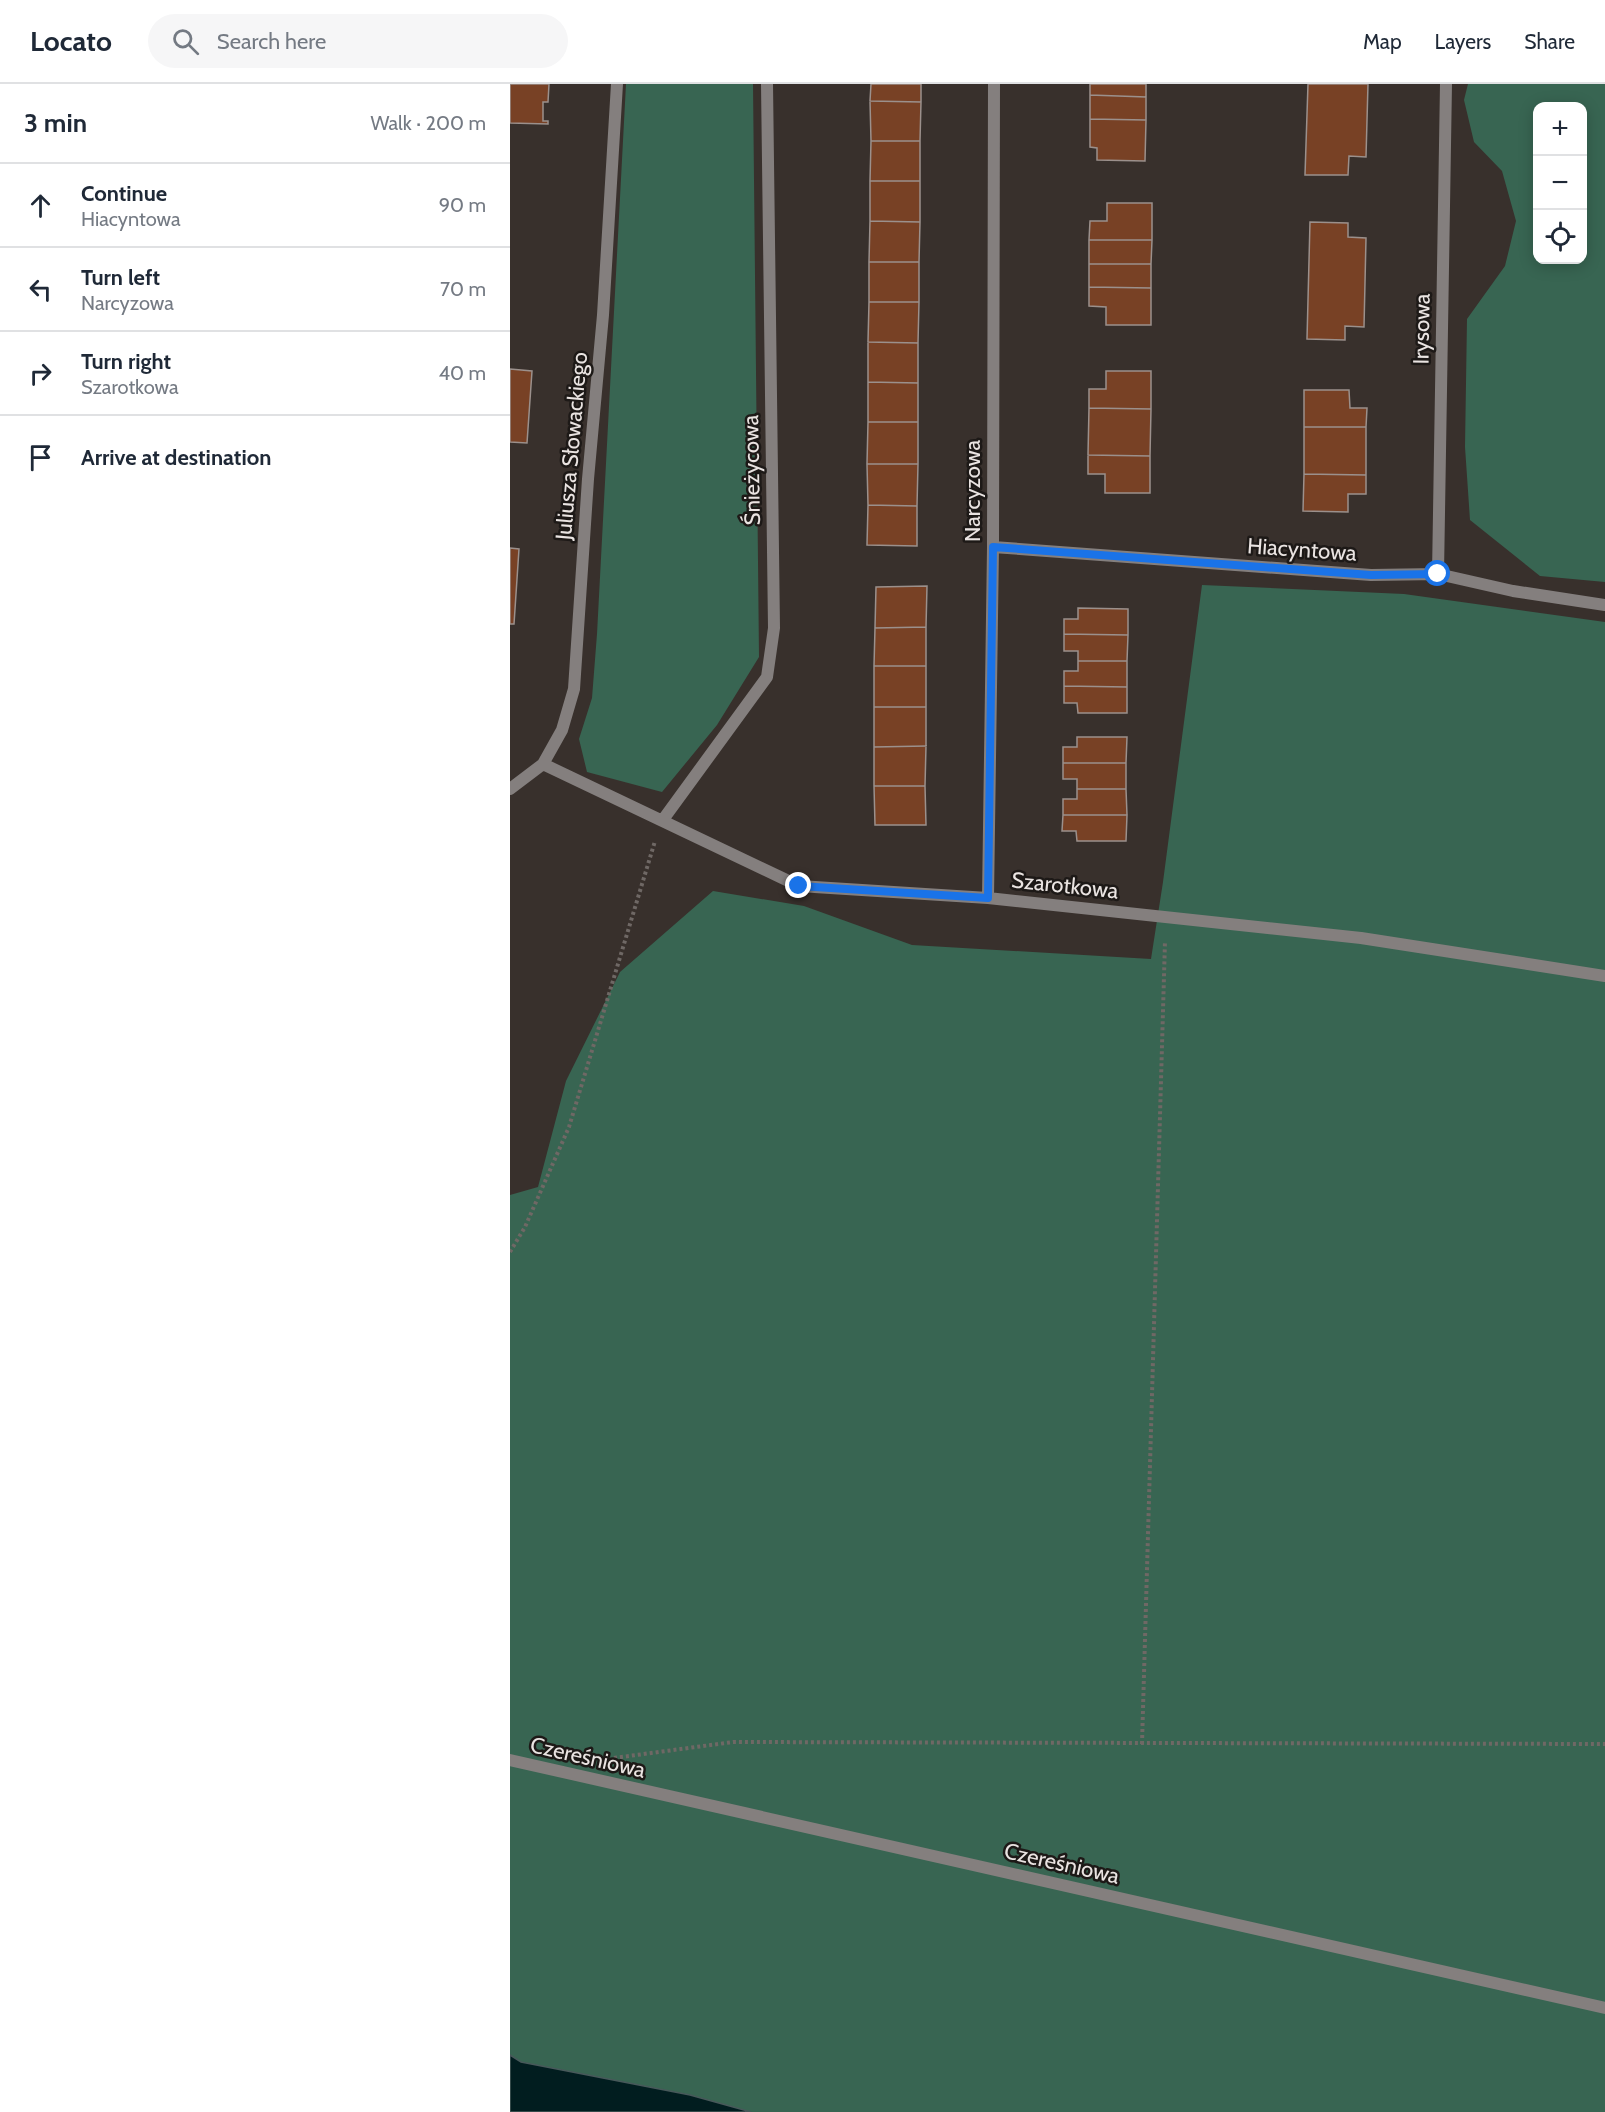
<!DOCTYPE html>
<html lang="en">
<head>
<meta charset="utf-8">
<style>
  :root { --surface:#fff; --page:#f6f6f7; --text:#1f2937; --muted:#747a83; --line:#e0e1e3 }
  body { margin:0; font-family:Cabin,sans-serif; background:var(--page); color:var(--text) }
  .controls { position:absolute; right:18px; top:18px; display:grid; overflow:hidden; border-radius:12px; box-shadow:0 3px 15px #0003 }
  .controls button { width:54px; height:54px; display:grid; place-items:center; padding:0; border:0; border-bottom:2px solid var(--line); background:var(--surface); color:var(--text); font:30px sans-serif }
  .stop { position:absolute; width:18px; height:18px; margin:-14px; border:4px solid #1a73e8; border-radius:50%; background:#fff }
  .stop.end { background:#1a73e8; border-color:#fff; box-shadow:0 2px 6px #0008 }
  .list { margin:0; padding:0; list-style:none }
  h2 { display:flex; justify-content:space-between; align-items:center; height:78px; margin:0; padding:0 24px; font-size:26px }
  h2 small { font-size:20px; font-weight:400; color:var(--muted) }
  .list li { display:grid; grid-template-columns:39px 1fr auto; gap:18px; align-items:center; box-sizing:border-box; height:84px; padding:0 24px; border-top:2px solid var(--line) }
  .list b { display:block; font-size:22px; white-space:nowrap }
  .list p { margin:0; font-size:20px; white-space:nowrap; color:var(--muted) }
  .list em { font-size:20px; font-style:normal; color:var(--muted) }
  .icon { flex:none; width:33px; height:33px; fill:none; stroke:currentColor; stroke-width:2; stroke-linecap:round; stroke-linejoin:round }
  .map { position:relative; flex:none; width:1095px; height:2028px; overflow:hidden }
  header { display:flex; align-items:center; gap:36px; box-sizing:border-box; height:84px; padding:0 30px; background:var(--surface); border-bottom:2px solid var(--line) }
  header strong { font-size:28px }
  nav { display:flex; gap:33px; margin-inline-start:auto; font-size:21px }
  .search { width:420px; height:54px; background:var(--page); display:flex; align-items:center; gap:15px; box-sizing:border-box; padding:0 21px; border-radius:33px; color:var(--muted); font-size:22px }
  main { display:flex }
  aside { flex:1; background:var(--surface) }
  .map>svg:first-child { display:block }
</style>
</head>
<body>
<header>
<strong>Locato</strong>
<div class="search"><svg class="icon" aria-label="search" viewBox="0 0 24 24"><circle cx="10" cy="10" r="6"/><path d="M15 15l6 6"/></svg>Search here</div>
<nav><a>Map</a><a>Layers</a><a>Share</a></nav>
</header>
<main>
<aside>
<h2>3 min<small>Walk · 200 m</small></h2>
<ul class="list">
<li><svg class="icon" aria-label="ahead" viewBox="0 0 24 24"><path d="M12 20V5M6 11l6-6 6 6"/></svg><div><b>Continue</b><p>Hiacyntowa</p></div><em>90 m</em></li>
<li><svg class="icon" aria-label="left" viewBox="0 0 24 24"><path d="M17 20v-9H6M10 6l-5 5 5 5"/></svg><div><b>Turn left</b><p>Narcyzowa</p></div><em>70 m</em></li>
<li><svg class="icon" aria-label="right" viewBox="0 0 24 24"><path d="M7 20v-9h11M14 6l5 5-5 5"/></svg><div><b>Turn right</b><p>Szarotkowa</p></div><em>40 m</em></li>
<li><svg class="icon" aria-label="arrive" viewBox="0 0 24 24"><path d="M6 21V4h12l-3 4 3 4H6"/></svg><div><b>Arrive at destination</b></div></li>
</ul>
</aside>
<div class="map">
<svg width="1095" height="2028" viewBox="0 0 1095 2028">
  <rect width="100%" height="100%" fill="#38302c"/>
  <!-- green -->
  <path fill="#386552" fill-rule="evenodd" d="M116,0H243L249,573L207,641L152,708L77,688L69,655L82,614L87,550Z
    M958,0H1095V498L1030,492L960,436L955,363L957,235L995,182L1006,137L992,87L964,58L954,16ZM1028,22H1072V176H1028Z
    M692,501L894,510L1095,538V2028H241L180,2011L11,1978L0,1971V1111L28,1103L56,997L110,888L203,807L294,822L402,861L641,875L653,798Z"/>
  <!-- water -->
  <path fill="#011d1f" stroke="#47595a" stroke-width="1.5" d="M0,1971L11,1978L180,2011L241,2028H0Z"/>
  <!-- building -->
  <path fill="#784125" stroke="#9b908c" stroke-width="1.5" d="M0,0H39L38,18H33V37H38V40L0,39Z
    M361,0H411V18L360,17Z
    M580,0H636V13L580,11Z
    M798,0H858L856,73L839,72L838,91H795Z
    M580,11L636,13V36L580,35Z
    M360,17L411,18L410,57H361Z
    M580,35L636,36L635,77L587,76V64L580,63Z
    M361,57H410V97H360Z
    M360,97H410V138L360,137Z
    M597,119H642V156H579L580,137H597Z
    M360,137L410,138L409,178H359Z
    M800,138L838,139V153L856,154L854,243L835,242V256L797,255Z
    M579,156H642L641,180H579Z
    M359,178H409V218H359Z
    M579,180H641V204L579,203Z
    M579,203L641,204V241H596V223L579,222Z
    M359,218H409L408,259L358,258Z
    M358,258L408,259V299L358,298Z
    M0,285L22,287L17,359L0,358Z
    M596,287H641V325L579,324V305H596Z
    M358,298L408,299V338H358Z
    M794,306H839L840,324H857L856,343H794Z
    M579,324L641,325L640,372L578,371Z
    M358,338H408V380H357Z
    M794,343H856V391L794,390Z
    M578,371L640,372V409H595V390H578Z
    M357,380H408L407,422L358,421Z
    M794,390L856,391V410H838V428L793,427Z
    M358,421L407,422V462L357,461Z
    M0,464L9,465L4,540H0Z
    M417,502L416,543L365,544L366,503Z
    M568,524L618,525V551L554,550V535H568Z
    M416,543V582H364L365,544Z
    M554,550L618,551L617,577H568V567H554Z
    M568,577H617V603L554,602V587H568Z
    M364,582H416V623H364Z
    M554,602L617,603V629H568L567,619H554Z
    M364,623H416V662L364,663Z
    M567,653H617L616,679H553V663H567Z
    M416,662L415,702H364V663Z
    M553,679H616V705H567V695H553Z
    M364,702H415L416,741H365Z
    M567,705H616L617,731H553V715H567Z
    M553,731H617L616,757H567L566,747H552Z"/>
  <g fill="none" stroke-linecap="round" stroke-linejoin="round">
    <!-- path -->
    <path stroke="#6f6865" stroke-width="4" stroke-dasharray="3 3" stroke-linecap="butt" d="M0,1168L15,1143L59,1043L145,757
      M632,1660L655,857
      M104,1674L223,1658L1095,1660"/>
    <!-- street -->
    <path stroke="#847f7e" stroke-width="12" d="M483,463L861,491L928,490L1003,507L1095,521
      M928,490L936,0
      M33,680L289,802L478,814L851,854L1095,892
      M0,705L33,680L52,646L64,605L78,395L93,231L107,0
      M152,737L257,593L264,544L257,0
      M478,814L483,463L484,0
      M0,1676L1095,1924"/>
  </g>
  <g fill="none" stroke-linecap="round" stroke-linejoin="round">
    <!-- route -->
    <path stroke="#1a73e8" stroke-width="8" d="M289,802L478,814L483,463L861,491L928,490"/>
  </g>
  <g text-anchor="middle" stroke-width="5" stroke-linejoin="round" paint-order="stroke">
    <!-- street labels -->
    <g font-size="22" fill="#eae4e2" stroke="#1d1917">
      <text transform="translate(911 245) rotate(-89)" y="8">Irysowa</text>
      <text transform="translate(61 362) rotate(-85)" y="8">Juliusza Słowackiego</text>
      <text transform="translate(241 386) rotate(-91)" y="8">Śnieżycowa</text>
      <text transform="translate(462 407) rotate(-90)" y="8">Narcyzowa</text>
      <text transform="translate(792 465) rotate(4)" y="8">Hiacyntowa</text>
      <text transform="translate(555 801) rotate(6)" y="8">Szarotkowa</text>
      <text transform="translate(78 1673) rotate(13)" y="8">Czereśniowa</text>
      <text transform="translate(552 1779) rotate(13)" y="8">Czereśniowa</text>
    </g>
  </g>
</svg>
<div class="controls">
<button>+</button>
<button>−</button>
<button><svg class="icon" aria-label="locate" viewBox="0 0 24 24"><circle cx="12" cy="12" r="6"/><path d="M12 2v4M12 18v4M2 12h4M18 12h4"/></svg></button>
</div>
<div class="stop" style="left:928px;top:490px"></div>
<div class="stop end" style="left:289px;top:802px"></div>
</div>
</main>
</body>
</html>
